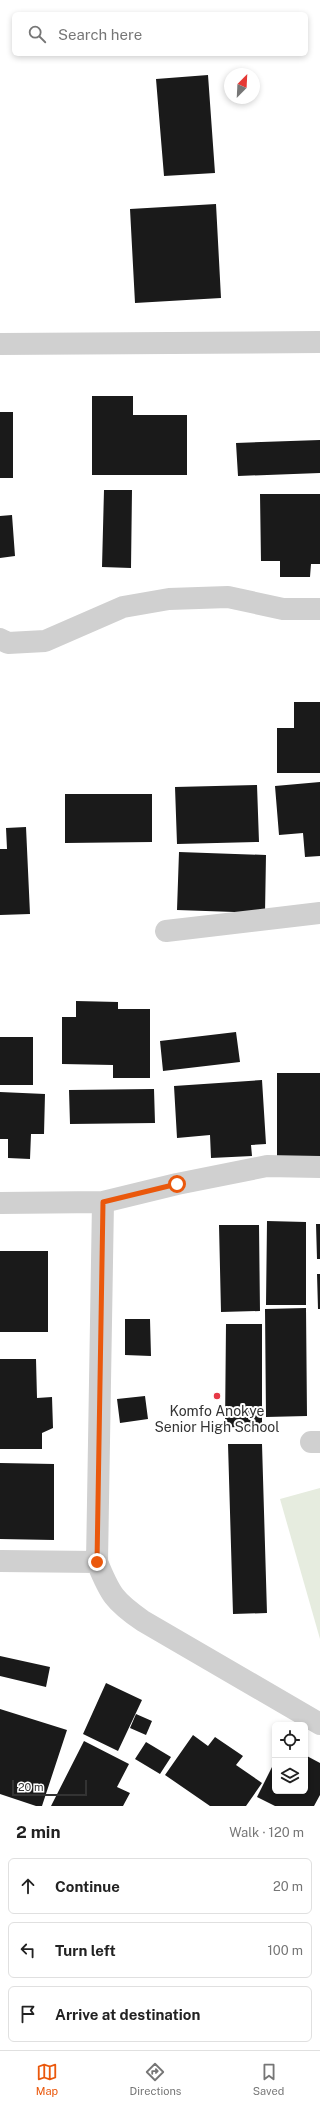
<!DOCTYPE html>
<html lang="en">
<head>
<meta charset="utf-8">
<style>
  :root { --surface:#fff; --page:#f6f6f6; --text:#222; --muted:#767676; --line:#e0e0e0; --accent:#ea580c }
  body { margin:0; font-family:"Public Sans",sans-serif; background:var(--page); color:var(--text) }
  .controls { position:absolute; right:12px; bottom:12px; display:grid; overflow:hidden; border-radius:6px; box-shadow:0 2px 6px #0003 }
  .controls button { width:36px; height:36px; display:grid; place-items:center; padding:0; border:0; border-bottom:1px solid var(--line); background:var(--surface); color:var(--text); font:20px sans-serif }
  .compass { position:absolute; left:224px; top:68px; width:36px; height:36px; border-radius:50%; background:var(--surface); box-shadow:0 2px 6px #0003; rotate:24deg }
  .scale { position:absolute; left:12px; bottom:10px; width:75px; box-sizing:border-box; padding-left:4px; border:2px solid #333; border-top:0; font-size:11px; line-height:14px; white-space:nowrap; color:#333; -webkit-text-stroke:3px #fff; paint-order:stroke }
  .stop { position:absolute; width:12px; height:12px; margin:-9px; border:3px solid #ea580c; border-radius:50%; background:#fff }
  .stop.end { background:#ea580c; border-color:#fff; box-shadow:0 1px 4px #0008 }
  .list { margin:0; padding:0; list-style:none }
  h2 { display:flex; justify-content:space-between; align-items:center; height:52px; margin:0; padding:0 16px; font-size:17px }
  h2 small { font-size:13px; font-weight:400; color:var(--muted) }
  .list li { display:grid; grid-template-columns:26px 1fr auto; gap:12px; align-items:center; box-sizing:border-box; height:56px; margin:0 8px 8px; padding:0 8px; border:1px solid var(--line); border-radius:6px }
  .list b { display:block; font-size:15px; white-space:nowrap }
  .list em { font-size:13px; font-style:normal; color:var(--muted) }
  .icon { flex:none; width:22px; height:22px; fill:none; stroke:currentColor; stroke-width:2; stroke-linecap:round; stroke-linejoin:round }
  .map { position:relative; flex:none; width:320px; height:1806px; overflow:hidden }
  .search { position:absolute; background:var(--surface); box-shadow:0 2px 6px #0003; left:12px; right:12px; top:12px; height:44px; display:flex; align-items:center; gap:10px; box-sizing:border-box; padding:0 14px; border-radius:6px; color:var(--muted); font-size:15px }
  .sheet { height:244px; background:var(--surface) }
  nav { display:flex; justify-content:space-around; align-items:center; box-sizing:border-box; height:56px; border-top:1px solid var(--line); background:var(--surface); font-size:11px; color:var(--muted) }
  nav a { display:grid; justify-items:center; gap:2px }
  nav .on { color:var(--accent) }
  .map>svg:first-child { display:block }
</style>
</head>
<body>
<div class="map">
<svg width="320" height="1806" viewBox="0 0 320 1806">
  <rect width="100%" height="100%" fill="#fff"/>
  <!-- green -->
  <path fill="#e6ecdf" d="M320,1488V1639L280,1499Z"/>
  <!-- building -->
  <path fill="#1a1a1a" d="M208,75L215,173L164,176L156,79Z
    M216,204L221,298L135,303L130,209Z
    M92,396H133V415H187V475H92Z
    M0,412H13V478H0Z
    M320,440V473L238,476L236,443Z
    M104,490H132L131,568L102,567Z
    M260,494H320V564H311L310,577H280V561H261Z
    M12,515L15,556L0,558V516Z
    M294,702H320V773H277V728H294Z
    M320,782V856L305,857L303,833L279,835L275,786Z
    M257,785L259,842L177,844L175,787Z
    M65,794H152V842L65,843Z
    M26,827L30,914L0,915V849H7L6,828Z
    M179,852L266,855L265,913L177,910Z
    M76,1001L118,1002V1009H150V1078H113V1065L62,1064V1017H76Z
    M236,1032L240,1062L163,1071L160,1041Z
    M0,1037H33V1085H0Z
    M277,1073H320V1160L277,1159Z
    M262,1080L266,1144L251,1145L252,1156L211,1158L210,1135L177,1138L174,1086Z
    M154,1089L155,1123L70,1124L69,1090Z
    M0,1092L45,1094L44,1134H31L30,1159L8,1158V1139H0Z
    M267,1221L306,1222V1305H266Z
    M316,1224H320V1259H317Z
    M219,1225H259L260,1311L221,1312Z
    M0,1251H48V1332H0Z
    M317,1274H320V1309H318Z
    M306,1308L307,1416L266,1417L265,1309Z
    M125,1319H150L151,1356L125,1355Z
    M226,1324H262V1428L225,1427Z
    M0,1359H36L37,1398L52,1397L53,1428L42,1433V1449H0Z
    M145,1396L148,1419L120,1423L117,1399Z
    M228,1444H262L267,1613L233,1614Z
    M0,1463L54,1464V1540L0,1539Z
    M0,1656L50,1667L46,1687L0,1676Z
    M106,1683L142,1700L118,1751L83,1734Z
    M0,1709L67,1730L42,1806H36L0,1794Z
    M136,1714L152,1721L146,1735L130,1728Z
    M193,1735L208,1746L215,1737L243,1756L236,1765L262,1783L246,1806H210L165,1775Z
    M84,1741L129,1764L117,1787L130,1793L123,1806H51Z
    M146,1742L171,1757L160,1774L135,1759Z
    M305,1755L320,1763V1795L314,1806H275L257,1797L275,1761V1791H305Z"/>
  <g fill="none" stroke-linecap="round" stroke-linejoin="round">
    <!-- minor -->
    <path stroke="#d0d0d0" stroke-width="22" d="M0,344L320,342
      M0,639L8,643L45,641L123,607L169,599L228,597L283,609H320
      M166,931L320,913
      M103,1202L97,1562C110,1594 114,1601 143,1621L320,1724
      M0,1203L103,1202L177,1184L267,1166L320,1167
      M311,1442H320
      M0,1561L97,1562"/>
  </g>
  <g fill="none" stroke-linecap="round" stroke-linejoin="round">
    <!-- route -->
    <path stroke="#ea580c" stroke-width="5" d="M97,1562L103,1202L177,1184"/>
  </g>
  <!-- markers -->
  <circle fill="#e63946" stroke="#fff" stroke-width="1.5" cx="217" cy="1396" r="4"/>
  <g text-anchor="middle" stroke-width="4" stroke-linejoin="round" paint-order="stroke">
    <!-- poi labels -->
    <g font-size="14" fill="#333" stroke="#fff">
      <text x="217" y="1416">Komfo Anokye<tspan x="217" dy="16">Senior High School</tspan></text>
    </g>
  </g>
</svg>
<div class="controls">
<button><svg class="icon" aria-label="locate" viewBox="0 0 24 24"><circle cx="12" cy="12" r="6"/><path d="M12 2v4M12 18v4M2 12h4M18 12h4"/></svg></button>
<button><svg class="icon" aria-label="layers" viewBox="0 0 24 24"><path d="M12 4l9 5-9 5-9-5zM3 14l9 5 9-5"/></svg></button>
</div>
<svg class="compass" viewBox="-18 -18 36 36"><path d="M0-13l5 13h-10z" fill="#e53935"/><path d="M0 13l5-13h-10z" fill="#767676"/></svg>
<div class="scale">20 m</div>
<div class="stop" style="left:177px;top:1184px"></div>
<div class="stop end" style="left:97px;top:1562px"></div>
<div class="search"><svg class="icon" aria-label="search" viewBox="0 0 24 24"><circle cx="10" cy="10" r="6"/><path d="M15 15l6 6"/></svg>Search here</div>
</div>
<section class="sheet">
<h2>2 min<small>Walk · 120 m</small></h2>
<ul class="list">
<li><svg class="icon" aria-label="ahead" viewBox="0 0 24 24"><path d="M12 20V5M6 11l6-6 6 6"/></svg><div><b>Continue</b></div><em>20 m</em></li>
<li><svg class="icon" aria-label="left" viewBox="0 0 24 24"><path d="M17 20v-9H6M10 6l-5 5 5 5"/></svg><div><b>Turn left</b></div><em>100 m</em></li>
<li><svg class="icon" aria-label="arrive" viewBox="0 0 24 24"><path d="M6 21V4h12l-3 4 3 4H6"/></svg><div><b>Arrive at destination</b></div></li>
</ul>
</section>
<nav>
<a class="on"><svg class="icon" aria-label="map" viewBox="0 0 24 24"><path d="M3 6l6-2 6 2 6-2v14l-6 2-6-2-6 2zM9 4v14M15 6v14"/></svg>Map</a>
<a><svg class="icon" aria-label="directions" viewBox="0 0 24 24"><path d="M12 3l9 9-9 9-9-9zM9 14v-3h6M13 9l2 2-2 2"/></svg>Directions</a>
<a><svg class="icon" aria-label="saved" viewBox="0 0 24 24"><path d="M7 4h10v16l-5-4-5 4z"/></svg>Saved</a>
</nav>
</body>
</html>
